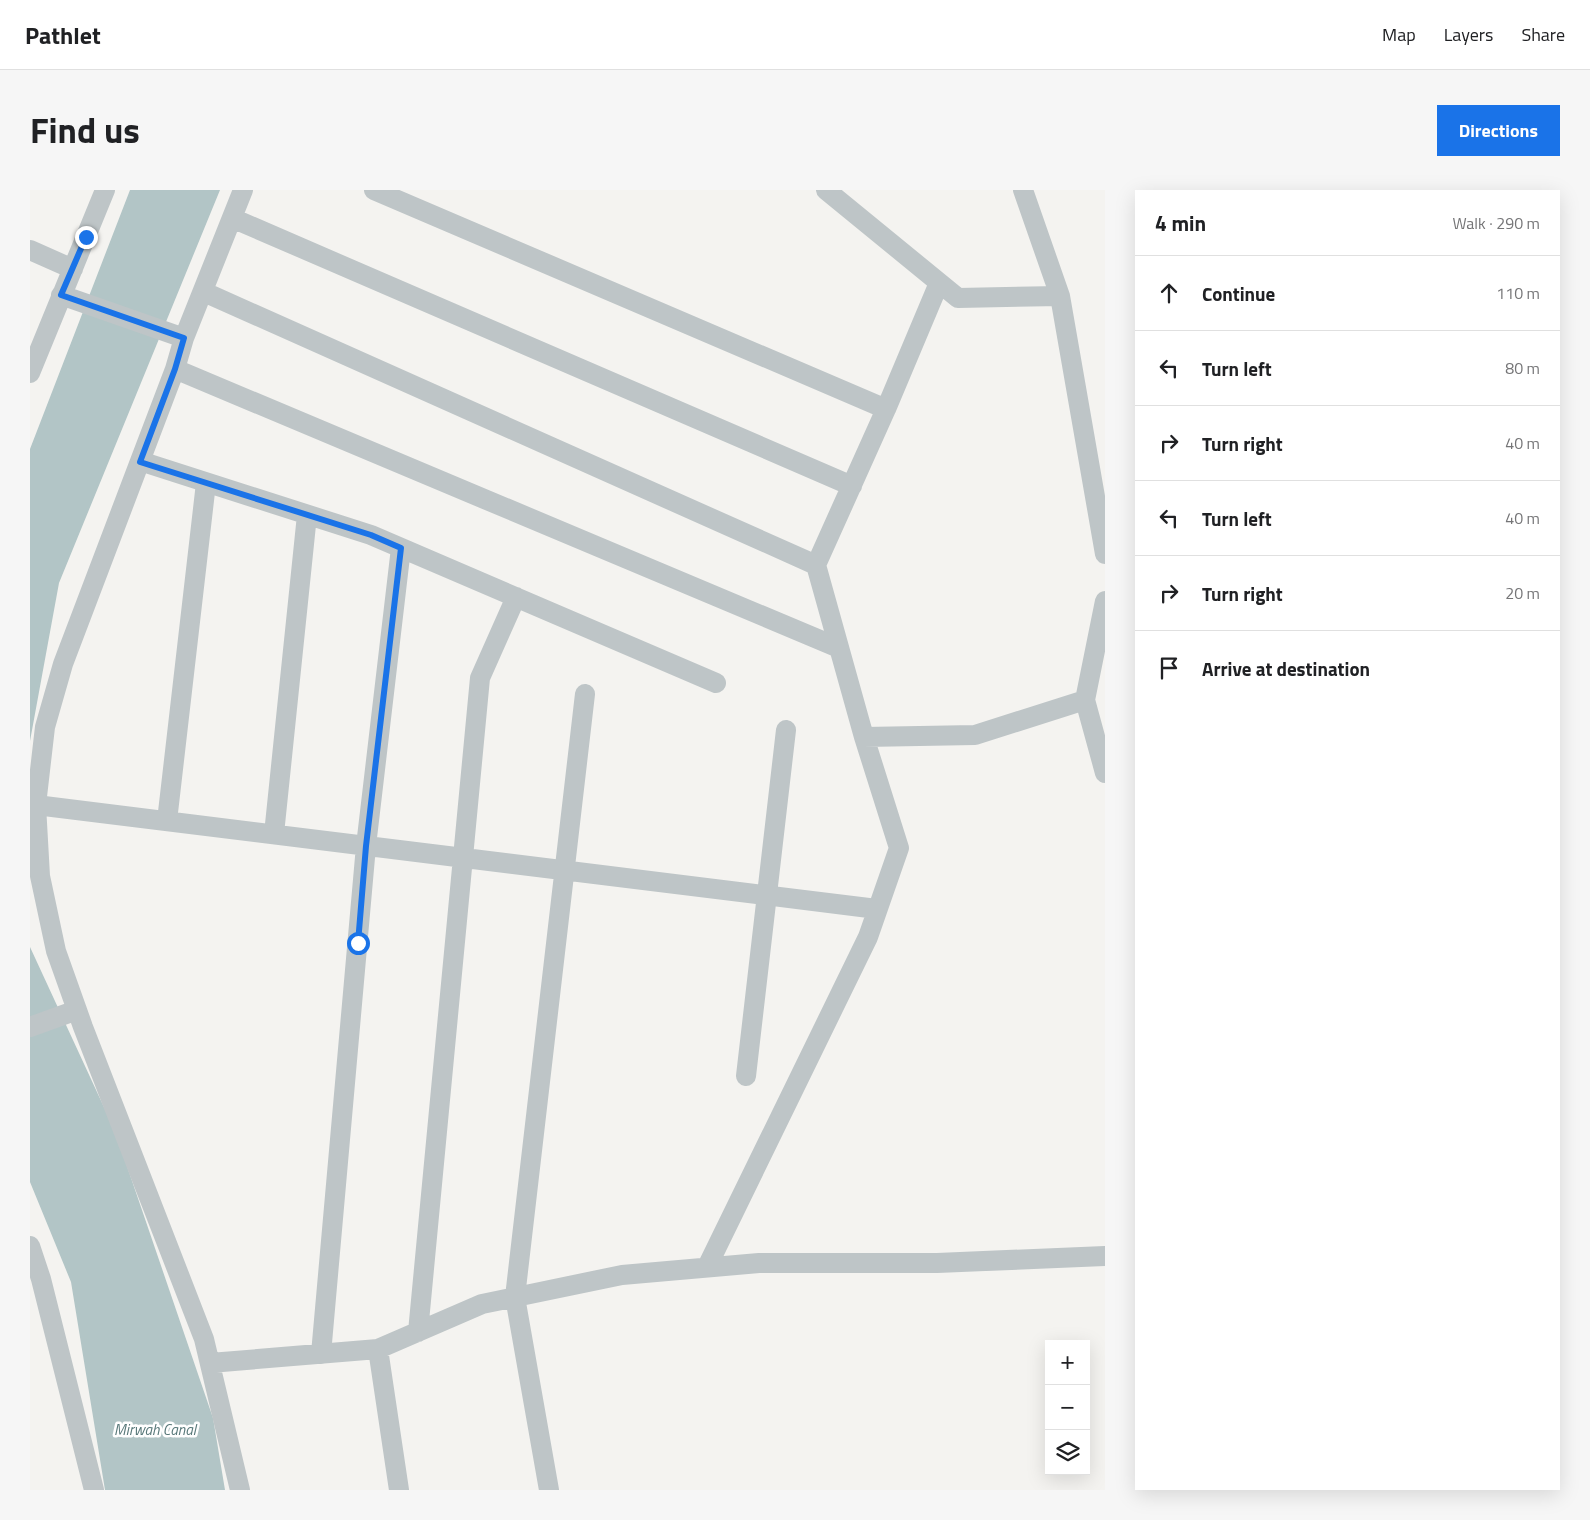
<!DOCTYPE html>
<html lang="en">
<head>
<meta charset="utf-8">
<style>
  :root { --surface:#fff; --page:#f6f6f6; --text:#202124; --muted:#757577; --line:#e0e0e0; --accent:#1a73e8 }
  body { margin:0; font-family:"Titillium Web",sans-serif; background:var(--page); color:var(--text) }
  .controls { position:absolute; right:15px; bottom:15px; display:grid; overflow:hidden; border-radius:0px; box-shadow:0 5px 20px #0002 }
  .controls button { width:45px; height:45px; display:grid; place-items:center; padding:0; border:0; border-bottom:1px solid var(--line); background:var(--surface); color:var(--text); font:25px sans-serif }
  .stop { position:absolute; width:15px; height:15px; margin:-11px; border:4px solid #1a73e8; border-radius:50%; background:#fff }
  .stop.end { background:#1a73e8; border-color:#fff; box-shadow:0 1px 5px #0008 }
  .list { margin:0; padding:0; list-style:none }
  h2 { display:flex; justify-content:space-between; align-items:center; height:65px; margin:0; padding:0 20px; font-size:21px }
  h2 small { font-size:16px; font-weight:400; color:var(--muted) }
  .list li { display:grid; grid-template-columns:32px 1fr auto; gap:15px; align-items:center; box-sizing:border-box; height:75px; padding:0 20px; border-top:1px solid var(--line) }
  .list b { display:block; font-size:19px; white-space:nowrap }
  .list em { font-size:16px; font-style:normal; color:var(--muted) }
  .icon { flex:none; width:28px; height:28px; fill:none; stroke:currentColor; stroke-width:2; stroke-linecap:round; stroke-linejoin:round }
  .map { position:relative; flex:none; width:1075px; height:1300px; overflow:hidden; border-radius:0px }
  header { display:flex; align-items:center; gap:30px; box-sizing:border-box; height:70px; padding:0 25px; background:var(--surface); border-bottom:1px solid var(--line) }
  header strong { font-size:24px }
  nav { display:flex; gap:28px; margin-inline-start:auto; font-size:18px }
  .intro { display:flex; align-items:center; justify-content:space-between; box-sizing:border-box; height:120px; padding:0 30px }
  h1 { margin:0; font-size:35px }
  .button { padding:12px 22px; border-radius:0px; background:var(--accent); color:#fff; font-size:18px; font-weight:700 }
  main { display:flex; gap:30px; padding:0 30px }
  aside { flex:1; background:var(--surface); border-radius:0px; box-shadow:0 5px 20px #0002 }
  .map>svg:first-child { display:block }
</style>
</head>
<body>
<header>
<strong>Pathlet</strong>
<nav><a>Map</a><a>Layers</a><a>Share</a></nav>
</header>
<div class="intro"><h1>Find us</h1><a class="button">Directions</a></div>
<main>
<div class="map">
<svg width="1075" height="1300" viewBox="0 0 1075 1300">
  <rect width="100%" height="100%" fill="#f4f3f0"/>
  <!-- water -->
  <path fill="#b2c5c6" d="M100,0H190L29,393L0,551V259Z
    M0,757L85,941L183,1228L195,1300H75L41,1092L0,992Z"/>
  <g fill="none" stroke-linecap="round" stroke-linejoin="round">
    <!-- minor -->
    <path stroke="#bec5c7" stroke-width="20" d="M344,0L856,219L909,93
      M796,0L928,108L1030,106
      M993,0L1030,106L1075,364
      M202,28L822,296
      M0,60L43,79
      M174,102L786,375
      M31,105L154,148
      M145,179L809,458
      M0,183L75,0
      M856,219L786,375L834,547L945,545L1055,510L1075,411
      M110,271L341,345L686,493
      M1055,510L1075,583
      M6,615L847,719
      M137,631L176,293
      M244,644L277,325
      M0,837L47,820
      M716,886L756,540
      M0,1056L11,1089L64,1300
      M677,1077L838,747L869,658L834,547
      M388,1142L450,488L486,407
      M348,1159L369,1300
      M291,1164L336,656L371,358
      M180,1173L348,1159L452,1114L592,1085L729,1073H907L1075,1066
      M210,1300L174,1149L53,837L26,761L10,686L6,615L15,537L33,474L145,179L154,148L213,0
      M519,1300L485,1107L555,504"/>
  </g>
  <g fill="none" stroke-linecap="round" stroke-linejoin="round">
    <!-- route -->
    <path stroke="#1a73e8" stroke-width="6" d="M56,47L31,105L154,148L145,179L110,272L341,345L371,358L336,656L328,753"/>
  </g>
  <g text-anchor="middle" stroke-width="5" stroke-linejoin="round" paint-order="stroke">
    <!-- water labels -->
    <g font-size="15" font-style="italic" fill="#587879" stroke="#fff">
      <text x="125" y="1245">Mirwah Canal</text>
    </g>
  </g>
</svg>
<div class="controls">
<button>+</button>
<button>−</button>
<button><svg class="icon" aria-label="layers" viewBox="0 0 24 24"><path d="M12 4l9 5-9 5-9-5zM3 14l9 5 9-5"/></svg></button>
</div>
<div class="stop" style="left:328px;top:753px"></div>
<div class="stop end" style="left:56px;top:47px"></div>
</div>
<aside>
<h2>4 min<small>Walk · 290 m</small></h2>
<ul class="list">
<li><svg class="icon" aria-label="ahead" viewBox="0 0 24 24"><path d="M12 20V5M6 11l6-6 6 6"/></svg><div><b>Continue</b></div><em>110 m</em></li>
<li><svg class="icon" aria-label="left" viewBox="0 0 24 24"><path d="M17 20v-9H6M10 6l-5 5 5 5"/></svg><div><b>Turn left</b></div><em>80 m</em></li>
<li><svg class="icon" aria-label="right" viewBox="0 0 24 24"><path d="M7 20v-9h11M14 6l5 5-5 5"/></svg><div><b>Turn right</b></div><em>40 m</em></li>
<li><svg class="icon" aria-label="left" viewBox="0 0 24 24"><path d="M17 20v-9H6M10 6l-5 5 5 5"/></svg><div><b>Turn left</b></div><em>40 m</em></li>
<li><svg class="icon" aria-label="right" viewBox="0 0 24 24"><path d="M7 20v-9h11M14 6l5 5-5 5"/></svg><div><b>Turn right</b></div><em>20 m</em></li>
<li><svg class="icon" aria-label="arrive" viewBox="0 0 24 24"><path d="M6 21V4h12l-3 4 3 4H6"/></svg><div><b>Arrive at destination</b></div></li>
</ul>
</aside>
</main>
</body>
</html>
